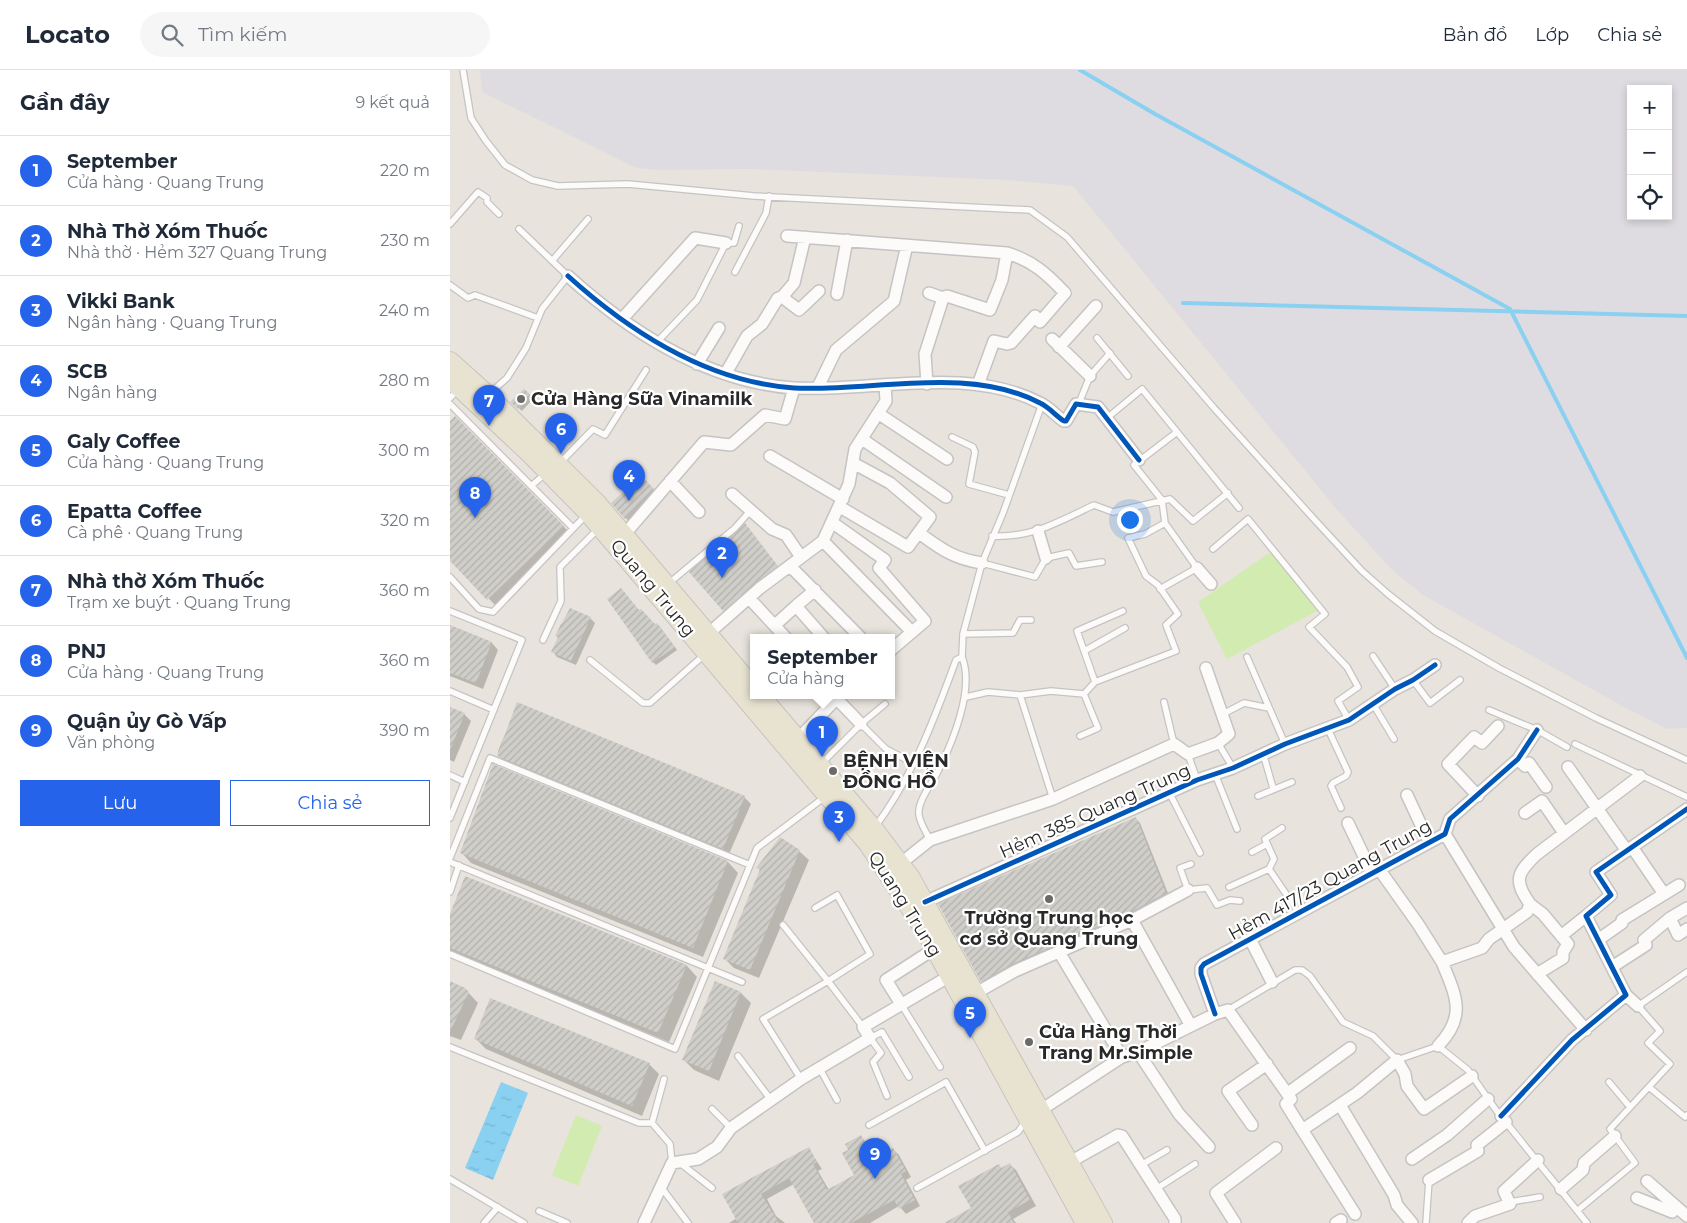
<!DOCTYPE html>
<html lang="vi">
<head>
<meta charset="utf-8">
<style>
  :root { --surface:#fff; --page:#f6f6f7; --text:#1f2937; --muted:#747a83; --line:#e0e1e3; --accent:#2563eb }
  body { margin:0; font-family:Montserrat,sans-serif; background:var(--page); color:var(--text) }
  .controls { position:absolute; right:15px; top:15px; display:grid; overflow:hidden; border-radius:0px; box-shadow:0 2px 8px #0003 }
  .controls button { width:45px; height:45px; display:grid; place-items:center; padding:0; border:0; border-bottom:1px solid var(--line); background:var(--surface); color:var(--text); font:25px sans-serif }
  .you { position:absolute; left:679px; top:449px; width:18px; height:18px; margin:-12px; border:4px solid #fff; border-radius:50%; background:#1a73e8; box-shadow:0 0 0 8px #1a73e833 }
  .badge { display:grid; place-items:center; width:32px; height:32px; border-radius:50%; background:var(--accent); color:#fff; font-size:16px; font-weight:700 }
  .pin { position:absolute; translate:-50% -41px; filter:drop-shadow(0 1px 2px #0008) }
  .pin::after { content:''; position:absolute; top:26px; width:18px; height:15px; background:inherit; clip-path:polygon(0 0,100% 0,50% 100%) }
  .popup { position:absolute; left:300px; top:564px; width:145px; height:65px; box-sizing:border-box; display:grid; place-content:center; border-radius:0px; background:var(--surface); filter:drop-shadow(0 1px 4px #0005); font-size:16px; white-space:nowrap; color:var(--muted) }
  .popup b { font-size:19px; color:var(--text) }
  .popup::after { content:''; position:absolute; left:50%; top:100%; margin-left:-10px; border:10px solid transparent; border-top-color:var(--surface) }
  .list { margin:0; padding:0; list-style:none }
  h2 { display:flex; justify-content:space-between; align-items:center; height:65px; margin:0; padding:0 20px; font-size:21px }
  h2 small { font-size:16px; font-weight:400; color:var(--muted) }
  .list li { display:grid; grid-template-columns:32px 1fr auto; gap:15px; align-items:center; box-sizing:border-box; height:70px; padding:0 20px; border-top:1px solid var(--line) }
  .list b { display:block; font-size:19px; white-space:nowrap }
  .list p { margin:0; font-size:16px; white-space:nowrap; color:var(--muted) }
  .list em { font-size:16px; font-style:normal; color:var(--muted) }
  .actions { display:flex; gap:10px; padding:15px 20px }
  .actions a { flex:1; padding:11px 0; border:1px solid var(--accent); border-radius:0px; text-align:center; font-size:18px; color:var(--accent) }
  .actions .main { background:var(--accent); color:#fff }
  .icon { flex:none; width:28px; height:28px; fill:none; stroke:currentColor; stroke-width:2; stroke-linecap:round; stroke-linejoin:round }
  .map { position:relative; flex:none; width:1237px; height:1153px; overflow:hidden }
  header { display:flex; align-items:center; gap:30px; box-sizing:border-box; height:70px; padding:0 25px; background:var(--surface); border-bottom:1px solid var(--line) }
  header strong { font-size:24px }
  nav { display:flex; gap:28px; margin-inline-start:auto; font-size:18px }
  .search { width:350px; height:45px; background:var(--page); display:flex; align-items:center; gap:12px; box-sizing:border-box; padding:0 18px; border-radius:28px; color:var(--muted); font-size:19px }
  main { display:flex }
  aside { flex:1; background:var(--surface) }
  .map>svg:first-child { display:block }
</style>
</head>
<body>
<header>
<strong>Locato</strong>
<div class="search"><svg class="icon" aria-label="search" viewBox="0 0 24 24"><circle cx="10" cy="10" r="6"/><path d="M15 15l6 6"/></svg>Tìm kiếm</div>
<nav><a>Bản đồ</a><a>Lớp</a><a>Chia sẻ</a></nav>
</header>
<main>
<aside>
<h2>Gần đây<small>9 kết quả</small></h2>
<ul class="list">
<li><span class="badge">1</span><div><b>September</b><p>Cửa hàng · Quang Trung</p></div><em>220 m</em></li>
<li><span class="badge">2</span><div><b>Nhà Thờ Xóm Thuốc</b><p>Nhà thờ · Hẻm 327 Quang Trung</p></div><em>230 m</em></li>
<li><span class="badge">3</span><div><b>Vikki Bank</b><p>Ngân hàng · Quang Trung</p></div><em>240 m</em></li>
<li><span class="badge">4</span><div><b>SCB</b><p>Ngân hàng</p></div><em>280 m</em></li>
<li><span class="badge">5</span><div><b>Galy Coffee</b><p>Cửa hàng · Quang Trung</p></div><em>300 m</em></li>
<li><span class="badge">6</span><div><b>Epatta Coffee</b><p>Cà phê · Quang Trung</p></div><em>320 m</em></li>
<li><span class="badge">7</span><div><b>Nhà thờ Xóm Thuốc</b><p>Trạm xe buýt · Quang Trung</p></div><em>360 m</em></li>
<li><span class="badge">8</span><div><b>PNJ</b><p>Cửa hàng · Quang Trung</p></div><em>360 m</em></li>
<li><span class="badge">9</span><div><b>Quận ủy Gò Vấp</b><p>Văn phòng</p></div><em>390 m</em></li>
</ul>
<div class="actions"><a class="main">Lưu</a><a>Chia sẻ</a></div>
</aside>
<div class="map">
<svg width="1237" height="1153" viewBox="0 0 1237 1153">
  <defs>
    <pattern id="water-ripples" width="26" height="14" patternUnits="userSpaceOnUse" patternTransform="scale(1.25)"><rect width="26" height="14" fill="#8ad0f0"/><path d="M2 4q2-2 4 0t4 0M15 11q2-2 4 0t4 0" fill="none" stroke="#77b3ce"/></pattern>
    <pattern id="building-hatch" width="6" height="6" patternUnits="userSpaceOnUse" patternTransform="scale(1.25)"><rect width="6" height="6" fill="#d0cec9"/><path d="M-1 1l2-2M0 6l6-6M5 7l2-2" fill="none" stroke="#b3b1ad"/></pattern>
  </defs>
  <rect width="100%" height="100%" fill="#e8e4dd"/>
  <!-- airport -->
  <path fill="#dedce1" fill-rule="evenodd" d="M30,0H1237V658L1217,659L1174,637L973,525L942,500L888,441L623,116L558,110L300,99L209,100L186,98L32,22ZM1181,19H1218V146H1181Z"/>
  <!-- pitch -->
  <path fill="#d1ebb0" d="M822,481L869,540L777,589L748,532Z
    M126,1045L152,1056L128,1116L102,1105Z"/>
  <!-- water -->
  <path fill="url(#water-ripples)" d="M51,1012L78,1023L43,1110L15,1098Z"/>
  <!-- shadow -->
  <path fill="#0003" d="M74,321L83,329L72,341L62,332Z
    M5,348L120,463L45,535L0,489V353Z
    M191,407L208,425L180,453L176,448Z
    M295,455L333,503L280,547L274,540Z
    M140,548L145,553L126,595L107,587L103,582L109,568L106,565L111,554Z
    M205,556L210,557L227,580L206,595L203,592Z
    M0,557L42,573L48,580L33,619L0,606Z
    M68,634L294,727L301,734L279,784L55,692L48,685V681Z
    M0,638L14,644L21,651L4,692L0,690Z
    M44,696L278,792L288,803L253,887L21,793L11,782Z
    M686,749L690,753L720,828L537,916L532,911Z
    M349,781L359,790L309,908L284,898L275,889L311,801L308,798Z
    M16,808L237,896L247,907L219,972L0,883V847Z
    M265,912L291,923L301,933L269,1011L244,1000L234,990Z
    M0,913L15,919L28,933L11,970L0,966Z
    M25,968L199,994L209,1004L192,1046L36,979Z
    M411,1067L418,1074L428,1068L438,1082L443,1079L449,1085L461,1107L456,1110L470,1136L456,1144L449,1136L420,1153H365L344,1114L317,1129L326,1146L335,1153H279L287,1148L274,1124L358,1078L372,1099L368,1101L379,1120L406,1105L400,1080Z
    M559,1094L566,1100L586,1136L563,1149L566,1153H496L522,1139L548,1095L552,1099Z"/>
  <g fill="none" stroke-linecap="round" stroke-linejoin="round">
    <!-- stream -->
    <path stroke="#8ad0f0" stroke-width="4" d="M630,0L705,44L1060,239L1237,588
      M733,233L1237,246"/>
  </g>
  <!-- building -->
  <path fill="url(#building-hatch)" d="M74,319L81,325L68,339L60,332Z
    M5,346L114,456L37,530L0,491V351Z
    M191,405L204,419L175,449L161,433Z
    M295,453L328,496L273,541L239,502Z
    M171,518L189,540L191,539L205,554L207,553L225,577L202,593L157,529Z
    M120,538L141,547L121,591L101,582L108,567L105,566Z
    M0,555L42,572L26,613L0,603Z
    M67,632L295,726L273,779L47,686Z
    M0,637L15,643L1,678H0Z
    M43,694L278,791L243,878L10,783Z
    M686,747L716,823L677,844L562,894L531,912L488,834Z
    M330,767L350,780L300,900L273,889L310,799L306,798Z
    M15,806L237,895L208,963L0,878V844Z
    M0,911L15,918L19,922L0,962Z
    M265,911L291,922L259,1001L232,990Z
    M40,928L200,993L182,1036L24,969Z
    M411,1065L416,1074L428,1067L436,1081L443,1078L456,1101L451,1104L465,1130L449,1139L444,1130L401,1153H364L339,1108L311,1124L329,1153H288L272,1124L359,1077L367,1092L363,1094L377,1120L404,1105L392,1083L398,1080L395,1074Z
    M560,1093L580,1130L558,1142L564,1153H494L521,1138L508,1116L549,1094L551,1098Z"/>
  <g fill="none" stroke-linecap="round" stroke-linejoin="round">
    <!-- service casing -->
    <g stroke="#c5c3c3" stroke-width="8">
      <path id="service" d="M13,0L21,48L36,71L55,95L82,110L108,116L178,114L304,126L580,140L617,167L764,338L863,448L912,501L938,524L985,561L1049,598L1146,648L1237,690
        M0,154L28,122L37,128V132L49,144
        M102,191L138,149
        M285,202L316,143L319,126
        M0,215L18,228L25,225L88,248
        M647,268L678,306
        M207,272L247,230L276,173H284L289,156
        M40,323L57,308L76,278L92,239L118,206L69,159
        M0,328L9,319
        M629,333L640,306L660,283
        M0,334L123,458
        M657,348L692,319L789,438
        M502,367L523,377L525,382L519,414L559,425
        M109,394L143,359L155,365L196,300
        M81,416L95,404
        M542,466C582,468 608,452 644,435L663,442L720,429L743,451L778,423
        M763,479L798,449L875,544L859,557L897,597L908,617L888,631L899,650
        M532,493L585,507L596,488L619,483L626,496L652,492
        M0,507L29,539L43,542L137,444
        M218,514L285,458L301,440
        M710,519L747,498L715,453L712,430L684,395L727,362
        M0,541L72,570L0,748
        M513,564L563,563L570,550H581
        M93,570L111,531L110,497L149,458
        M636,580L675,558
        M923,586L945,619
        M797,587L835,674
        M140,590L193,633H200L254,585
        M963,610L980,633L1010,610
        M645,612L627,561L673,541
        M0,621L44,640
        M570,625L603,729
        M516,627L538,622L570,625L601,621L634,624L645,612L726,581L716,555L728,544L708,515L696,506L678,468L695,464L715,453
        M714,632L724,674
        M923,634L944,669
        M1039,640L1087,660L1117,677
        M773,644L794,633L819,638
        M411,654L436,679L465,694
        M877,657L898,702L896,706L883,713L881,716L891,738
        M630,666L648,658L634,624
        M768,673L783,698
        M1125,674L1237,727
        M813,683L823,718
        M738,684L747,710
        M371,694L411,654L435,634
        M765,704L787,759
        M0,705L15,712
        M720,724L750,783
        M808,726L842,712
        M425,757C463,706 484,650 506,590L512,587L513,564L532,493L553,443L592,334
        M480,770C476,762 470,753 469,745C467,732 481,715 487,703C502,674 525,619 512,587
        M802,782L817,774
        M0,788L40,688L300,795
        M0,792L292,912
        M741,794L730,798L738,820L757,818L767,835L780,830L790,831
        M819,799L824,789L815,769L832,758
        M779,817L819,799L849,843
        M0,822L9,795
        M365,838L387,825L420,884L378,911L413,957
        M333,855L378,911L313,949L351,1009
        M0,884L225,979L307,778L376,726
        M451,934L490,997
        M778,940L845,900H852L860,906L893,952L923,966L947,990L988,976L1018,1000L1046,1040L1137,1153
        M0,977L189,1053H202L214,1009
        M288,986L321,1030
        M370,999L387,1030
        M1159,1012L1180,1037
        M1199,1017L1235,1047L1237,1045
        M437,1026L423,992L431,983L420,968L432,962L459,1007
        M262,1039L281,1058
        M202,1053L220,1074L222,1093
        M419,1055L496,1012L535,1081
        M230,1093L262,1118
        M691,1095L717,1080
        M0,1109L74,1153
        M211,1117L238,1153
        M467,1118L568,1062L575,1052
        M706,1119L745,1094
        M1060,1132L1090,1127
        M1128,1140L1185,1093L1160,1059L1220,994L1198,973L1210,961L1188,936L1237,902
        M89,1141L117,1153
        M34,1153L48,1137
        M976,1153L979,1110"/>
    </g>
    <!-- minor casing -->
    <g stroke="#c5c3c3" stroke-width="14">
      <path id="minor" d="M337,166L557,183C583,191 597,204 615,223L590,252L585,246L561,273L557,274L544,271L528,315
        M118,206C180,262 258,312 344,318C422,322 518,295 590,333C599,337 606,346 614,351H616L626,334L648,337L689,390
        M479,223L493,228
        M387,224L397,170
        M332,227L344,213L355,167
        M172,249L245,168L276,173
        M602,269L640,306
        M609,277L646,236
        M247,294L269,258
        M276,303L297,266L312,254L328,228L332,227L349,240L369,221
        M477,314L475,284L493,228L497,226L540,240L552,210L557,183
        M368,317L386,280L444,231L457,175
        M429,344L497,389
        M412,369L496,427
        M320,386L393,429
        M220,411L249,442
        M282,424L322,459L336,465L351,487
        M390,437L458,477L480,447L440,413L403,393
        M383,453L435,490L429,498L475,551L441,580
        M588,461L596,488
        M469,463C491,479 504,489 532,493
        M174,465L254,372L281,375L315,345L335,349L344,318
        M373,471L462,562
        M340,496L411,568
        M747,498L761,514
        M299,528L336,568
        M346,536L365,520
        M325,555L346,536L374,568
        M258,564L310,518L373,471L399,414L405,379L436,331L435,315
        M384,626L411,654
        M348,669L389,626
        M1068,689L1075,696L1079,693L1096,717
        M1118,697L1177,781
        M957,725L979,772
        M1028,726L998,694L1024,667L1032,673L1048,656
        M1075,743L1092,731L1114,763
        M898,753L922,803
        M995,764L1064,877L1136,960
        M1182,777L1214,824
        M450,794L480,770L603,729L724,674L738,684L768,673L779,664L756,598
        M929,799L968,854L992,892
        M475,832L747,710L783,698L835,674L899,650L945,619L963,610L985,595
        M1080,834L1093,844L1118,874L1113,882V888L1087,904
        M1220,848L1228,865L1237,859
        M682,850L741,956
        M1111,866L1136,846
        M800,869L822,912
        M1148,870L1172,853V850L1229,815
        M609,882L672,987
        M1162,897L1196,875L1194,870L1220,848L1237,838
        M526,923L565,901L682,850L738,820
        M1176,925L1188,936
        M451,934L436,910L484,879
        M765,944L751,904V898L754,894L995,764L1000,749L1068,689L1087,660
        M988,976C1017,946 1006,926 992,892L1032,878L1039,869L1077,842L1080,834C1063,810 1067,803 1087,784L1190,706
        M688,982L729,1044L759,1077
        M838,1023L900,978
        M890,1035L944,1125L947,1135L962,1153
        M591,1040L672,987L688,982L765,944L778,940L841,1029L836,1034L905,1144
        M1051,1046L1122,970L1176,925L1136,846L1161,825L1146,802L1237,739
        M802,1055L778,1021L817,994
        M852,1060L907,1023L947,990L955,1004L957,1016L974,1039L1022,1006
        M962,1089L997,1065L1038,1029
        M620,1092L668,1065L672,1066L725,1149V1153
        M979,1110L1028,1081L1027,1075L1056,1052
        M1197,1111L1237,1146
        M1111,1119L1133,1100L1134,1093L1165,1066
        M1187,1128L1222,1142L1226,1138
        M194,1153L222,1093L248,1089L267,1077L281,1058L351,1009L420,968L413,957L498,907
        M785,1153L766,1123L826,1078
        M886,1153L891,1150
        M1018,1153L1025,1146L1060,1134L1054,1121L1088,1090"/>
    </g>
    <!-- primary casing -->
    <g stroke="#c4c3c0" stroke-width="20">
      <path id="primary" d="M0,291L38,325L147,433L303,617
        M0,309L80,384L138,443L418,774L475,861L635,1153
        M311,626L424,759L461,808L653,1153"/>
    </g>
    <!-- service -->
    <use href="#service" stroke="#fcfbfa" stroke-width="5.5"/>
    <!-- minor -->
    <use href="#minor" stroke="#fcfbfa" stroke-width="11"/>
    <!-- primary -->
    <use href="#primary" stroke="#e8e3d1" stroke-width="18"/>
    <!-- cycleway casing -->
    <g stroke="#fff" stroke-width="8">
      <path id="cycleway" d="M118,206C180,262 258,312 344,318C422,322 518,295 590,333C599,337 606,346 614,351H616L626,334L648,337L689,390
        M475,832L747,710L783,698L835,674L899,650L945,619L963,610L985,595
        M765,944L751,904V898L754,894L995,764L1000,749L1068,689L1087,660
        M1051,1046L1122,970L1176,925L1136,846L1161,825L1146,802L1237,739"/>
    </g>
    <!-- cycleway -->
    <use href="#cycleway" stroke="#0057b8" stroke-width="5"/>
  </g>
  <!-- markers -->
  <g fill="#6c6a68" stroke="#fff" stroke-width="2">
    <circle cx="71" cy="329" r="5"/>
    <circle cx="383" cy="701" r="5"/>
    <circle cx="599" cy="829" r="5"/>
    <circle cx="579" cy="972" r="5"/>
  </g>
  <g text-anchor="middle" stroke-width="4.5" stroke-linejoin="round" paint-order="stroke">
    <!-- poi labels -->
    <g font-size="18" font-weight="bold" fill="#292929" stroke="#fff" text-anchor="start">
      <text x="81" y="335">Cửa Hàng Sữa Vinamilk</text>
      <text x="393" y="697">BỆNH VIỆN<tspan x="393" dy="21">ĐỒNG HỒ</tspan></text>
      <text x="599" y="854" text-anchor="middle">Trường Trung học<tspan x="599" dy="21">cơ sở Quang Trung</tspan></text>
      <text x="589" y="968">Cửa Hàng Thời<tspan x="589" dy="21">Trang Mr.Simple</tspan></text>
    </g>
    <!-- street labels -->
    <g font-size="18" fill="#292929" stroke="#fff">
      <text transform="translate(203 518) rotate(50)" y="6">Quang Trung</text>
      <text transform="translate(645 741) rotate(-24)" y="6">Hẻm 385 Quang Trung</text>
      <text transform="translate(880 810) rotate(-29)" y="6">Hẻm 417/23 Quang Trung</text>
      <text transform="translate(455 834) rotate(58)" y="6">Quang Trung</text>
    </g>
  </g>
</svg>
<div class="controls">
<button>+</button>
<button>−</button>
<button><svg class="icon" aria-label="locate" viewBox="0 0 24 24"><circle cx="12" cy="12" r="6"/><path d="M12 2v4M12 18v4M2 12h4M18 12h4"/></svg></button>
</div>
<div class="you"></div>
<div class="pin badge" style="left:372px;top:687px">1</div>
<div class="popup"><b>September</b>Cửa hàng</div>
<div class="pin badge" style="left:272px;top:508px">2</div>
<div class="pin badge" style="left:389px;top:772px">3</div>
<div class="pin badge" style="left:179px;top:431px">4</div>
<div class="pin badge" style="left:520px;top:968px">5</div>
<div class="pin badge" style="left:111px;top:384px">6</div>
<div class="pin badge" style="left:39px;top:356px">7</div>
<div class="pin badge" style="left:25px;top:448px">8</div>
<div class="pin badge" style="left:425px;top:1109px">9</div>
</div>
</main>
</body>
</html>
